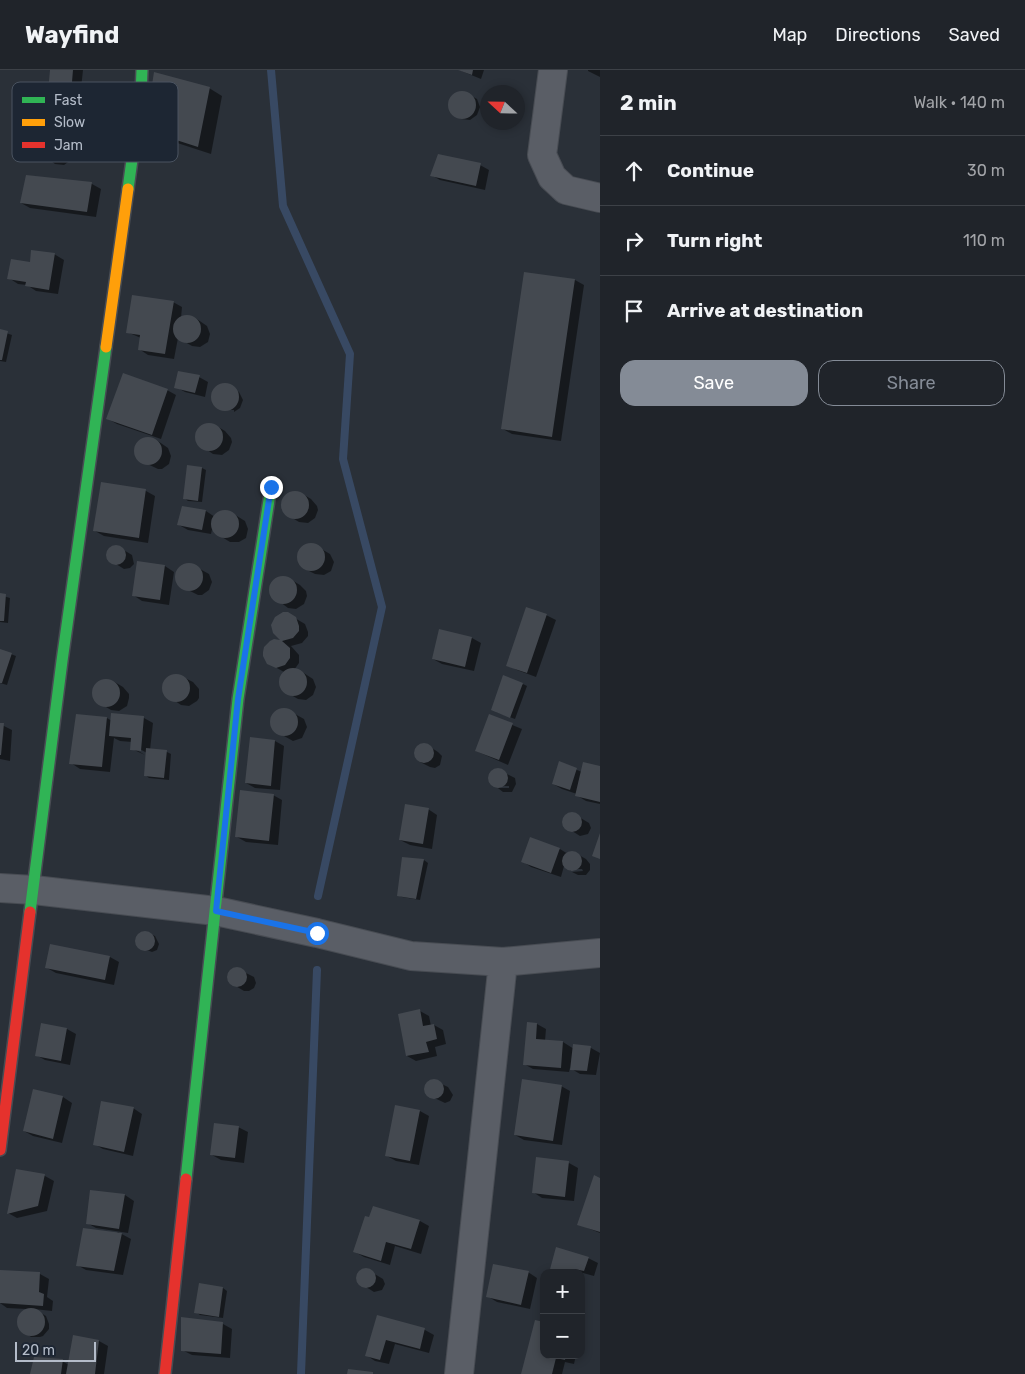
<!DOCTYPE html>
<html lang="en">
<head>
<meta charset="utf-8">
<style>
  :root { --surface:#20242a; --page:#282c32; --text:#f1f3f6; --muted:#a2a4a8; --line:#3d4147; --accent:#848b96 }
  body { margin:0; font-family:Rubik,sans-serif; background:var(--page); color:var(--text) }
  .controls { position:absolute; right:15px; bottom:15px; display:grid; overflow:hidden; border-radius:10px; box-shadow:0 2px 8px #0003 }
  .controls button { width:45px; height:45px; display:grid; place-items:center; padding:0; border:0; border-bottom:1px solid var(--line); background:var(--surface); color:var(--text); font:25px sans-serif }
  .compass { position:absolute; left:480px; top:15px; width:45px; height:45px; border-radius:50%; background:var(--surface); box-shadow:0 2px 8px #0003; rotate:292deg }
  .scale { position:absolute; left:15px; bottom:12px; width:81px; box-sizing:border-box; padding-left:5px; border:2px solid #b4bcc9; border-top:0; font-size:14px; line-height:18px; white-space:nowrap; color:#b4bcc9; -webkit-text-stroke:4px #1d2633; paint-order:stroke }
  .stop { position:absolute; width:15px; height:15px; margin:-11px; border:4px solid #1a73e8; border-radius:50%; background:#fff }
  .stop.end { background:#1a73e8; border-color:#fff; box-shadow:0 1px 5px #0008 }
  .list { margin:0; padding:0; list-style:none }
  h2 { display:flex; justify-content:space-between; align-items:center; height:65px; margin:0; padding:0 20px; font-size:21px }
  h2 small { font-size:16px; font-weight:400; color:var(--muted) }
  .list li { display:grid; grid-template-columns:32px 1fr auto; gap:15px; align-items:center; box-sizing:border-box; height:70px; padding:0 20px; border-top:1px solid var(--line) }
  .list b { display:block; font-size:19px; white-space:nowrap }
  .list em { font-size:16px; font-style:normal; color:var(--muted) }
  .actions { display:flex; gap:10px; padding:15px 20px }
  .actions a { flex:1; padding:11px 0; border:1px solid var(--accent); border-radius:15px; text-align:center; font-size:18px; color:var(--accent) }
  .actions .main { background:var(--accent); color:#fff }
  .icon { flex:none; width:28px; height:28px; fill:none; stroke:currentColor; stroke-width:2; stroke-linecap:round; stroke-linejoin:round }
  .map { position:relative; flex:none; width:600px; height:1304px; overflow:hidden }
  header { display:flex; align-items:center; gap:30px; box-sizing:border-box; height:70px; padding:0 25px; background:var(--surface); border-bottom:1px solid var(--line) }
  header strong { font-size:24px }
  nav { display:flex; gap:28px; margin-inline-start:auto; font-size:18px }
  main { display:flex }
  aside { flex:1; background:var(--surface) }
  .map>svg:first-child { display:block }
</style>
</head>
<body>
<header>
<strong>Wayfind</strong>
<nav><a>Map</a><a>Directions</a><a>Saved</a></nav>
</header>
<main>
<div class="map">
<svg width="600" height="1304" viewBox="0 0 600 1304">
  <rect width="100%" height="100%" fill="#2a3038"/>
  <!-- shadow -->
  <path fill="#0007" fill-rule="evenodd" d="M51,0H83L80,28L58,26L49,21Z
    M459,0H484L481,9Z
    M588,0H600V7L588,1Z
    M209,18L222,26L211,84L159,67L146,59Z
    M460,22H464L477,29L480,37L477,45L470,50L461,49L456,47L452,44L449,37L452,26Z
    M49,63L57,65L67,71L73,77L74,81L71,90L64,95L55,94L39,82V70L41,67Z
    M480,95L489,100L485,120L440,110L431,105Z
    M27,106L92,114L101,119L96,147L30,138L21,133Z
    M54,184L64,190L58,224L36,221L27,215L18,214L9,208L31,193Z
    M525,203L575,210L584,215L561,371L512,364L503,359Z
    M173,232L182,237L181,248L185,246L194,247L207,256L210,264L208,272L200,277L192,276L178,268L174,289L148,285L139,279L141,268L127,262Z
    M0,261L12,265L6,292L0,291Z
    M199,307L208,312L205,327L185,322L176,317Z
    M227,315L239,322L243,330L240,338L234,342V340L219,339L212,329L215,318L218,316Z
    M167,320L176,325L161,369L117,354L108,349Z
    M207,354L215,355L225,361L231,368L232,372L229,380L222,385L213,384L197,373L196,365L199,358Z
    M146,368L155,369L168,378L171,386L169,394L162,399H158L139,390L136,379L139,372Z
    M202,398L206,400L202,432L188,431L184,428Z
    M102,414L146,421L155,426L148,473L104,466L95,461Z
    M293,422L301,423L311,429L317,436L318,440L315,448L308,453L299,452L289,446L286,444L282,437L286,426Z
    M183,438L206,441L215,447L223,441L232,443L245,451L248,459L246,468L239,472H230L217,464L213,455L211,464L188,460L179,455Z
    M309,474H313L330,484L334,492L331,501L324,505L315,504L305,499L302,496L298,489L299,481Z
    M117,476L132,485L134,494L130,498L124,499L108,489V481L111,477Z
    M138,492L165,496L174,502L169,535L142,531L133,525Z
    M187,494H191L209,504L212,512L209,520L202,525H198L180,516L176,505L180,498Z
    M281,507L290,509L300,515L306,521L307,526L304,534L296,539L288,538L272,526L271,523L272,515Z
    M0,525L10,528L8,553L0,552Z
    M288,544L305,554L308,562V566L302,573L291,576L299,585V593L294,600H299L313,609L316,617L313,625L306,630L298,629L284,621L280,614L284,602L268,593L264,586L283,570Z
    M546,545L556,550L536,607L517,600L508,595Z
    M472,568L481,573L474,601L442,594L433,589Z
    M0,580L16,586L7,615L0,613Z
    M174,605L183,607L193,612L199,619V628L197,631L189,636L181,635L165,624L164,616L167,609Z
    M104,610L113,611L123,617L129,624V628L127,636L119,641L111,640L101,634L97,632L94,625L97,614Z
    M523,614L527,616L515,649L496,642Z
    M282,639H286L304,649L307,657L302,668L293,671L275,661L271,650L275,643Z
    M490,646L522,659L508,695L476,681Z
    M107,648L112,651L144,648L153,653L150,680L167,682L171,684L169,710L149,708L145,705L147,683L136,677L135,679L145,685L132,679V672L120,671L114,668L110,702L80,699L71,693Z
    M0,654L12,660L10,691L0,689Z
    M275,671L284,676L280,720L255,718L246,713Z
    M422,675L429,676L438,682L442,686L440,695L435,698L430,697L420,692L415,685L416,680Z
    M560,693L582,702L600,697V734L586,731L576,725L577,724L562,719L553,714Z
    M494,700H499L515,708L516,714L512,722H503L490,712V705ZM498,716H509V718H498Z
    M273,725L282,730L278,775L246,772L237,767Z
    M428,739L437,745L432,779L410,775L400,770Z
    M574,744L589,753L591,758L588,764L580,766L564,756L563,752L565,746Z
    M560,779L568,784H577L586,789L590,794V800L586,805H578L572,802L583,801L582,799H571V801L564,796L561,807L531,797L522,791Z
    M424,790L428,793L420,830L402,827L398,825Z
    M144,862L155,866L159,874L157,880L152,882L139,877L137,873L139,865Z
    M110,887L119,892L114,915L56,903L47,898Z
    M236,898L254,907L256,913L254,918L249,921H244L234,915L229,909L231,901Z
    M420,941L429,946L431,956L434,955L443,960L446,974L435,977L437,986L416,991L407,986Z
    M528,953L537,954L546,959L545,971L563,972L574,979L575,976L591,978L600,983L596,1005L580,1004L570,998L569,1002L533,999L524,994Z
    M42,954L67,959L76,964L70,995L45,990L36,985Z
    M433,1010L448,1017L453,1025L450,1031L445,1033L428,1025L425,1021L427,1013Z
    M561,1016L570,1021L562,1075L524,1070L515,1065Z
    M63,1027L72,1033L62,1073L33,1066L24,1061Z
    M133,1038L142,1044L133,1086L103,1079L94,1074Z
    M420,1041L429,1046L419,1095L396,1091L387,1086Z
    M238,1057L248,1062L244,1093L221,1090L212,1085Z
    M569,1093L578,1098L574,1131L542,1128L533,1122Z
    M17,1100L45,1106L54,1111L47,1141L17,1148L8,1143Z
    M600,1109V1163L578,1154Z
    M91,1122L125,1125L134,1131L128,1163L96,1158L87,1153Z
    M374,1137L420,1151L429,1156L421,1184L395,1176L390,1195L364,1187L355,1182Z
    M118,1162L131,1169L123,1205L86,1200L77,1195Z
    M588,1188L598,1193L594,1206L583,1203L581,1209V1203H550Z
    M362,1200H368L383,1209L385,1214L382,1220L374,1222L358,1212L357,1207Z
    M0,1201L40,1204L49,1209L47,1227L53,1231L52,1241L34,1239L46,1246L49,1254V1259L43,1266L40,1267H31L20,1258L19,1246L26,1239L7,1238L0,1233Z
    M528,1202L537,1208L530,1239L497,1232L487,1226Z
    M200,1215L223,1218L227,1221L223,1248L200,1245L196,1242Z
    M377,1247L425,1260L434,1265L429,1283L395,1274L389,1294L375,1291L366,1285Z
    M223,1254L232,1259L230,1288L192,1285L182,1280Z
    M74,1266L99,1271L108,1276L104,1304H31L62,1291L69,1295Z
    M544,1285H576L574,1294L565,1292L562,1304H522Z"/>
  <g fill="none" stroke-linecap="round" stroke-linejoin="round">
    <!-- stream -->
    <path stroke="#384963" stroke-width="8" d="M271,0L283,136L350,284L343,389L382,537L318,826
      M301,1304L317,900"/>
  </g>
  <!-- building -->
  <path fill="#444950" d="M50,0H73L71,24L48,22Z
    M458,0H473L472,5Z
    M154,2L210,17L198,77L145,60Z
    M448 35a14 14 0 1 1 28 0a14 14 0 1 1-28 0Z
    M438,84L481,93L476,116L430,106Z
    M26,105L92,112L87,142L20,133Z
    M31,180L55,183L49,220L25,216L26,212L7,209L11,189L30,192Z
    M524,202L575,209L552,367L501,359Z
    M132,225L174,231L165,284L138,280L140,265L126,263Z
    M173 259a14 14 0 1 1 28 0a14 14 0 1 1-28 0Z
    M0,259L8,261L2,290H0Z
    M178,301L200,305L195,323L174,318Z
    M123,303L168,319L152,365L106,349Z
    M211 327a14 14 0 1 1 28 0a14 14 0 1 1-28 0Z
    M195 367a14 14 0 1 1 28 0a14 14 0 1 1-28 0Z
    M134 381a14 14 0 1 1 28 0a14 14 0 1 1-28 0Z
    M187,395L202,397L198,431L183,429Z
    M101,412L146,419L139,468L93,461Z
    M281 435a14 14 0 1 1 28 0a14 14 0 1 1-28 0Z
    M182,436L206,440L202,460L177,455Z
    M211 454a14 14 0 1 1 28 0a14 14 0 1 1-28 0Z
    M297 487a14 14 0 1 1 28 0a14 14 0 1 1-28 0Z
    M106 485a10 10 0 1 1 20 0a10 10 0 1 1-20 0Z
    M137,491L165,495L160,530L132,526Z
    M175 507a14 14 0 1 1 28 0a14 14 0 1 1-28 0Z
    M269 520a14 14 0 1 1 28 0a14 14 0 1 1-28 0Z
    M0,523L6,524L4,551H0Z
    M526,537L547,544L527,603L506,596Z
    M283,542H288L296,547L299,556V561L293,568L282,571L290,578V588L285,595L276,598L267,594L263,586V582L264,577L270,571L274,569L280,570L273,563L271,555L275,547Z
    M439,559L472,567L465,597L432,589Z
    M0,579L12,583L2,613H0Z
    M279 612a14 14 0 1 1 28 0a14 14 0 1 1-28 0Z
    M162 618a14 14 0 1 1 28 0a14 14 0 1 1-28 0Z
    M503,605L523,613L510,648L491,640Z
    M92 623a14 14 0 1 1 28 0a14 14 0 1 1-28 0Z
    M270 652a14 14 0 1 1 28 0a14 14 0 1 1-28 0Z
    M111,643L144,646L141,681L130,680L131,668L109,666Z
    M76,644L107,647L102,697L69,694Z
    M489,644L513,653L499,690L475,681Z
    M0,653H4L1,685H0Z
    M250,667L275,670L271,716L245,713Z
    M414 683a10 10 0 1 1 20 0a10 10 0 1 1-20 0Z
    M146,678L167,680L164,708L144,706Z
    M559,691L577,698L570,720L552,714Z
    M583,692L600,696V732L575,726Z
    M488 708a10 10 0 1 1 20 0a10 10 0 1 1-20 0Z
    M240,720L274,724L269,771L235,767Z
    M405,734L429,738L423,774L399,770Z
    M562 752a10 10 0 1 1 20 0a10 10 0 1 1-20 0Z
    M600,763V789L592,786Z
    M530,767L560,778L551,803L521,792Z
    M562 791a10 10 0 1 1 20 0a10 10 0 1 1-20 0Z
    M402,787L424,789L416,829L397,826Z
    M135 871a10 10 0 1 1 20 0a10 10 0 1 1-20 0Z
    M50,874L110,886L105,910L45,898Z
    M227 907a10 10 0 1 1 20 0a10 10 0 1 1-20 0Z
    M420,939L423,956L434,954L437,969L426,972L429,982L406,986L398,944Z
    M527,952L537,953L536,969L563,971L561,998L523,995Z
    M41,953L67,958L61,991L35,986Z
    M573,974L591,976L587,1001L570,1000Z
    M522,1009L562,1015L553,1071L514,1065Z
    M424 1019a10 10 0 1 1 20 0a10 10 0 1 1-20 0Z
    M33,1019L63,1026L53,1069L23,1061Z
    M101,1031L134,1037L124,1082L93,1075Z
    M395,1035L420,1040L410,1091L385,1086Z
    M214,1053L239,1056L235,1088L210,1085Z
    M536,1087L569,1091L565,1127L532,1123Z
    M16,1099L45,1104L38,1136L7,1144Z
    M594,1105L600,1108V1162L577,1155Z
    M90,1120L125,1124L119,1159L86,1154Z
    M373,1136L420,1150L411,1179L386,1172L381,1191L353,1182L365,1146L369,1147Z
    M83,1158L122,1163L114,1201L76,1196Z
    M556,1177L589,1187L584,1201L574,1199L573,1203H549Z
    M493,1194L529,1201L521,1235L486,1227Z
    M356 1208a10 10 0 1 1 20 0a10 10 0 1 1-20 0Z
    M0,1200L40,1202L39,1222L44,1224L43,1236L0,1233Z
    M199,1213L223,1217L219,1247L194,1243Z
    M17 1252a14 14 0 1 1 28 0a14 14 0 1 1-28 0Z
    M377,1245L425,1258L420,1279L386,1270L380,1290L365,1286Z
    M181,1247L223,1252L221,1284L181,1281Z
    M535,1250L544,1252V1285H566L565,1290L556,1288L552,1304H521Z
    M73,1265L99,1270L95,1304H66Z
    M34,1287L63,1289L61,1304H30Z
    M348,1299L373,1302V1304H347Z"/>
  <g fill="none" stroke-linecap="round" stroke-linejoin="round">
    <!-- street casing -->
    <g stroke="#484c53" stroke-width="30">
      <path id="street" d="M553,0L542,85L552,107L566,120L600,128
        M0,818L34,820L216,841L317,863L411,886L503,892L600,883
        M459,1304L503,892"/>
    </g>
    <!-- fast casing -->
    <g stroke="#484c53" stroke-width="14">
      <path id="fast" d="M128,119L141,24L142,0
        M30,842L62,591L106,277
        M186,1109L238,629L271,417"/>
    </g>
    <!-- slow casing -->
    <g stroke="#484c53" stroke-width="14">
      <path id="slow" d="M106,277L128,119"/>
    </g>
    <!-- jam casing -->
    <g stroke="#484c53" stroke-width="14">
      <path id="jam" d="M0,1080L30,842
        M165,1304L186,1109"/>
    </g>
    <!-- street -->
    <use href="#street" stroke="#5a5e66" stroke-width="28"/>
    <!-- fast -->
    <use href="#fast" stroke="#30b455" stroke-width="11"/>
    <!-- slow -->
    <use href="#slow" stroke="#ff9f0a" stroke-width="11"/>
    <!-- jam -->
    <use href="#jam" stroke="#e5322d" stroke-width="11"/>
  </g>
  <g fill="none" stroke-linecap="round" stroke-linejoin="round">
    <!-- route -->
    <path stroke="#1a73e8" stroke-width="6" d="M271,417L238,629L216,841L317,863"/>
  </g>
  <!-- legend -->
  <rect x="12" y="12" width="166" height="80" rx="8" fill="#1d2633" stroke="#4a5360" stroke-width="1"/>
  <rect x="22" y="27" width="23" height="6" fill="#30b455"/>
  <rect x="22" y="49" width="23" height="7" fill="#ff9f0a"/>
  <rect x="22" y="72" width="23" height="6" fill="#e5322d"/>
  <g font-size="14" fill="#b4bcc9">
    <text x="54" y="35">Fast</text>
    <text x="54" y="57">Slow</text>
    <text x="54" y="80">Jam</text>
  </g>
</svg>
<div class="controls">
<button>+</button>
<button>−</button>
</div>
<svg class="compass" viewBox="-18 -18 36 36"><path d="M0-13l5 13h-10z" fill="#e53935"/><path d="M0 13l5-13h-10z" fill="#a2a4a8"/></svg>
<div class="scale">20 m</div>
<div class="stop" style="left:317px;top:863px"></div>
<div class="stop end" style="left:271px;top:417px"></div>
</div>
<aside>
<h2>2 min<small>Walk · 140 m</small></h2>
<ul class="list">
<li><svg class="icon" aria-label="ahead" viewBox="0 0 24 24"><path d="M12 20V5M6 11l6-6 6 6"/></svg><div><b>Continue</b></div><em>30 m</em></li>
<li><svg class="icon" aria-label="right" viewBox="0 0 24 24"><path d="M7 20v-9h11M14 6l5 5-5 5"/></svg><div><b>Turn right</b></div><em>110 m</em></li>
<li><svg class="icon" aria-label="arrive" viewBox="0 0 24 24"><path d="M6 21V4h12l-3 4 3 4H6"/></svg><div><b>Arrive at destination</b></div></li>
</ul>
<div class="actions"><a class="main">Save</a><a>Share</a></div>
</aside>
</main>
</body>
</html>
